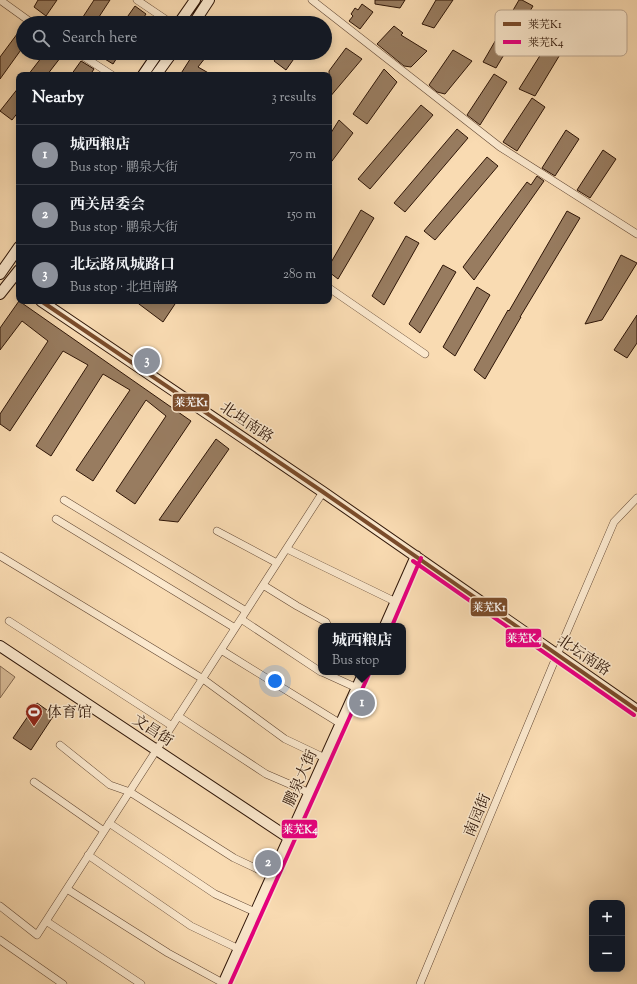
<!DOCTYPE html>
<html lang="en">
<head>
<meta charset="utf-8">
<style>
  :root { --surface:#171b24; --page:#242831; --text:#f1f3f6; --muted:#9ea1a6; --line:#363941; --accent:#8c9099 }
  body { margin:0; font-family:"Sorts Mill Goudy","Noto Serif SC",serif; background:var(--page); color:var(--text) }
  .controls { position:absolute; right:12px; bottom:12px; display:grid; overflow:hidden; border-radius:8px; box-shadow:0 2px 10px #0003 }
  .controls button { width:36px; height:36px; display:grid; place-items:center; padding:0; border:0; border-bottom:1px solid var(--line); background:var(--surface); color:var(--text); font:20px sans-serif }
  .you { position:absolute; left:275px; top:681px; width:14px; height:14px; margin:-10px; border:3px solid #fff; border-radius:50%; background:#1a73e8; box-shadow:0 0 0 6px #1a73e833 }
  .badge { display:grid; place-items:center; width:26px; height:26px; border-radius:50%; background:var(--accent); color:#fff; font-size:13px; font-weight:700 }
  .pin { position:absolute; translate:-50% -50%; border:2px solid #fff; box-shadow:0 1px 4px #0006 }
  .popup { position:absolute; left:318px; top:623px; width:88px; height:52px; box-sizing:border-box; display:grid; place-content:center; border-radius:8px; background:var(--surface); filter:drop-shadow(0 1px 3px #0005); font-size:13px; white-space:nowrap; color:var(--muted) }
  .popup b { font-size:15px; color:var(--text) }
  .popup::after { content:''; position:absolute; left:50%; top:100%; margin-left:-8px; border:8px solid transparent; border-top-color:var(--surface) }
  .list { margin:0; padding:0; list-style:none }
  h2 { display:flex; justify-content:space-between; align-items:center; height:52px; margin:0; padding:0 16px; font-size:17px }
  h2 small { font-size:13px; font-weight:400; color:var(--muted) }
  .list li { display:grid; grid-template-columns:26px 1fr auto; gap:12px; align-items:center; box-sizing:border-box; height:60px; padding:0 16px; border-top:1px solid var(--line) }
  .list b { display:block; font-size:15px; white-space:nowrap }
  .list p { margin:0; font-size:13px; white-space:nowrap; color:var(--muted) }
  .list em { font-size:13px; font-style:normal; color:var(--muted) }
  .icon { flex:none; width:22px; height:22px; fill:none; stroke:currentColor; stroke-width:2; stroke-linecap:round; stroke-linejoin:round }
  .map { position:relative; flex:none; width:637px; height:984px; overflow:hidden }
  .search { position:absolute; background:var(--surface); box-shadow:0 2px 10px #0003; left:16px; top:16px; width:316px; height:44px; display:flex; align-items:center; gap:10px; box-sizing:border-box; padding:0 14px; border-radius:22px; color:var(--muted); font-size:15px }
  .panel { position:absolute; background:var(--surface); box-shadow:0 2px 10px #0003; left:16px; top:72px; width:316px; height:232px; border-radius:8px }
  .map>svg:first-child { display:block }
</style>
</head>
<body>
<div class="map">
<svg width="637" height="984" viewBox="0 0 637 984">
  <rect width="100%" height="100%" fill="#f9dbb2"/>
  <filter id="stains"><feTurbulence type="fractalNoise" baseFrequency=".005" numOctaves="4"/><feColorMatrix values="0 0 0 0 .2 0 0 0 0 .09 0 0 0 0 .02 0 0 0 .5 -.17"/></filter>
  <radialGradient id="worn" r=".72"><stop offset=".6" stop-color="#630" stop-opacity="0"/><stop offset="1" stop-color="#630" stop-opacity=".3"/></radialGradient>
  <!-- green -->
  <path fill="#d6b995" stroke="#82674e" d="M0,666L15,677L0,698Z"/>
  <!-- building -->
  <path fill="#987c60" stroke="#2e1507" d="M38,0H57L46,16L34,7Z
    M94,0H110L95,23H79Z
    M375,0H405L400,8L375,4Z
    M436,0H453L434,28L422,24Z
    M519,0H522L533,6L496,68L483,62Z
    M362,4L373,12L360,29L349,21L353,16L351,14L355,8L358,10Z
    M135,6L146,14L140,23H123Z
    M23,26V47L0,79V57Z
    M394,26L403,33L401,35L427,51L411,67L404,66L377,44Z
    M556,30L570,38L535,96L519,89Z
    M346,48L362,59L329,98V71Z
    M453,50L472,61L445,94L437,92L429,85Z
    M45,53H64L47,75H28Z
    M95,53H120L113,64Z
    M194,53H209L198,67L212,75H180Z
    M280,53H298L286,70L274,61Z
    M81,61L94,69L90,75H71Z
    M384,69L397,82L367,124L353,114Z
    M494,74L507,82L480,125L467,115Z
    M19,87V111L12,120L0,111Z
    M532,98L545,107L517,151L503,142Z
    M421,105L433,115L370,189L358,179Z
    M339,120L353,133L329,165V136Z
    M457,129L468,138L405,212L394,203Z
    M566,130L579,139L555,176L542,168Z
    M603,150L616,159L590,198L577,190Z
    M487,157L498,166L435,240L424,231Z
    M537,176L544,181L474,280L463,267L527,182L531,185Z
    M361,210L374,218L338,279L329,272V266Z
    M567,211L580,218L520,317H521L485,379L474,370L508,310L509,311Z
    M406,236L419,243L384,305L372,296Z
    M621,255L637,263L602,320L585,324Z
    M443,265L456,272L420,333L409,324Z
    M477,287L490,295L455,356L443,347Z
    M19,301L191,421L135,504L116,491L166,416L146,400L93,481L76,470L130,390L103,374L51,456L36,446L88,365L63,351L10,431L0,424V414L48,341L22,321L0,350V328Z
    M135,301H177L163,322Z
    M637,315V343L627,358L614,350Z
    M216,439L229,449L178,522L159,520Z
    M37,703L54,715L31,750L13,738Z"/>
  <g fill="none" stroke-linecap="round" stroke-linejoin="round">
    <!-- street casing -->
    <g stroke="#614632" stroke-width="8">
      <path id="street" d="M0,0L32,23
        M137,0L171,23
        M312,0L500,147L637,234
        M78,53L112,75
        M329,288L425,354
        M64,500L246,611
        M56,519L235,628
        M217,531L277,563
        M287,549L396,602
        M0,556L203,679L285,739L325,758
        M263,585L297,606L326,622L328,626
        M241,619L321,672
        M9,621L172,726
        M221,650L341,724
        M322,672L357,688
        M178,716L266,774L310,793
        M60,745L110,785L130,792L234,858L272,876
        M34,782L104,831
        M109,823L215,894L255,912
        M88,855L191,926L239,949
        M67,889L168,953L223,983
        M0,906L37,935L323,492
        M46,921L141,984
        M0,940L63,984
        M420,984L557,655L614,522L637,498"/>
    </g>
    <!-- secondary casing -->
    <g stroke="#2e1507" stroke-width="12">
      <path id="secondary" d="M179,23L195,0
        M194,23L209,0
        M143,75L158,53
        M156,75L172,53
        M0,274L19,247
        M0,294L19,270
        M41,301L323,492L637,710
        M385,626L416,556
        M0,646L289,838
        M223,984L364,672"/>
    </g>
    <!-- street -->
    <use href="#street" stroke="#fbe8cd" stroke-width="7"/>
    <!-- secondary -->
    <use href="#secondary" stroke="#fbe8cd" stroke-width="10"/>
    <!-- bus-1 casing -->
    <g stroke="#fbe8cd" stroke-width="7">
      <path id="bus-1" d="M41,301L323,492L637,710"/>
    </g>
    <!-- bus-2 casing -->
    <g stroke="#fbe8cd" stroke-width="7">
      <path id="bus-2" d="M413,561L634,715
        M392,626L421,558
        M230,984L369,674"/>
    </g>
    <!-- bus-1 -->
    <use href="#bus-1" stroke="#7a4b2a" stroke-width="4"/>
    <!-- bus-2 -->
    <use href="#bus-2" stroke="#e5007d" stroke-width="4"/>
  </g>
  <!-- icons -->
  <defs>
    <g id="stadium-pin" transform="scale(0.9)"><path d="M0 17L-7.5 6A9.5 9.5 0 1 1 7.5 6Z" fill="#8f2418" stroke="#fbe8cd"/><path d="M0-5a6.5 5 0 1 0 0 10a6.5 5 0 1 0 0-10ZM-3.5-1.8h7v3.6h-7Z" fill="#fff"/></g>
  </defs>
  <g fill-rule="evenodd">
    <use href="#stadium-pin" x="34" y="712"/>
  </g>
  <g text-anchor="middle" stroke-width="3" stroke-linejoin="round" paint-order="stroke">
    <!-- street labels -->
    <g font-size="15" fill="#2e1507" stroke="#fbe8cd">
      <text transform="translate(247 422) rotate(34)" y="5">北坦南路</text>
      <text transform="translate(584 655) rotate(34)" y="5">北坛南路</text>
      <text transform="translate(153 730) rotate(33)" y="5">文昌街</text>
      <text transform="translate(300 778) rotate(-66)" y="5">鹏泉大街</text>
      <text transform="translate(477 815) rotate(-67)" y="5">南园街</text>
    </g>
    <!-- poi labels -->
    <g font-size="15" fill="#2e1507" stroke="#fbe8cd" text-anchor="start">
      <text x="47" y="717">体育馆</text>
    </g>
  </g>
  <!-- legend -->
  <rect x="495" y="10" width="132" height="46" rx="6" fill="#fbe8cd" stroke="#bea992" stroke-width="1"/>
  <rect x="503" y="22" width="18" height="4" fill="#7a4b2a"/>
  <rect x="503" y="40" width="18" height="4" fill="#e5007d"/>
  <g font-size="11" fill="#2e1507">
    <text x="528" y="28">莱芜K1</text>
    <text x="528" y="46">莱芜K4</text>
  </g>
  <g stroke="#fbe8cd" stroke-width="1.5">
    <rect x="172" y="393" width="38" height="19" rx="4" fill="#7a4b2a"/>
    <rect x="470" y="597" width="38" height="20" rx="4" fill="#7a4b2a"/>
    <rect x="505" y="628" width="37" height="20" rx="4" fill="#e5007d"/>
    <rect x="281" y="819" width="37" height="20" rx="4" fill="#e5007d"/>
  </g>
  <g font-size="11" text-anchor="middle" font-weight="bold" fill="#fff">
    <text x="191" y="406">莱芜K1</text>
    <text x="489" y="611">莱芜K1</text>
    <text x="524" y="642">莱芜K4</text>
    <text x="300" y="833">莱芜K4</text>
  </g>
  <rect width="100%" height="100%" filter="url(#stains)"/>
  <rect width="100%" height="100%" fill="url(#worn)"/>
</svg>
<div class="controls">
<button>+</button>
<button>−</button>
</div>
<div class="you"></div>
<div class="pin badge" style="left:362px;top:703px">1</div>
<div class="popup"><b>城西粮店</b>Bus stop</div>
<div class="pin badge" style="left:268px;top:863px">2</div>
<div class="pin badge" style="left:147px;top:361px">3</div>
<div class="search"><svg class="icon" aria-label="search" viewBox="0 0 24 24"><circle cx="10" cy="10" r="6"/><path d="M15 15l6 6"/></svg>Search here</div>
<section class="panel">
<h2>Nearby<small>3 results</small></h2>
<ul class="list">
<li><span class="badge">1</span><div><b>城西粮店</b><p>Bus stop · 鹏泉大街</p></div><em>70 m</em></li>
<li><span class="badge">2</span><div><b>西关居委会</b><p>Bus stop · 鹏泉大街</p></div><em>150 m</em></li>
<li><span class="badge">3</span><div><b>北坛路凤城路口</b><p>Bus stop · 北坦南路</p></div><em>280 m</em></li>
</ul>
</section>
</div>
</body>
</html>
